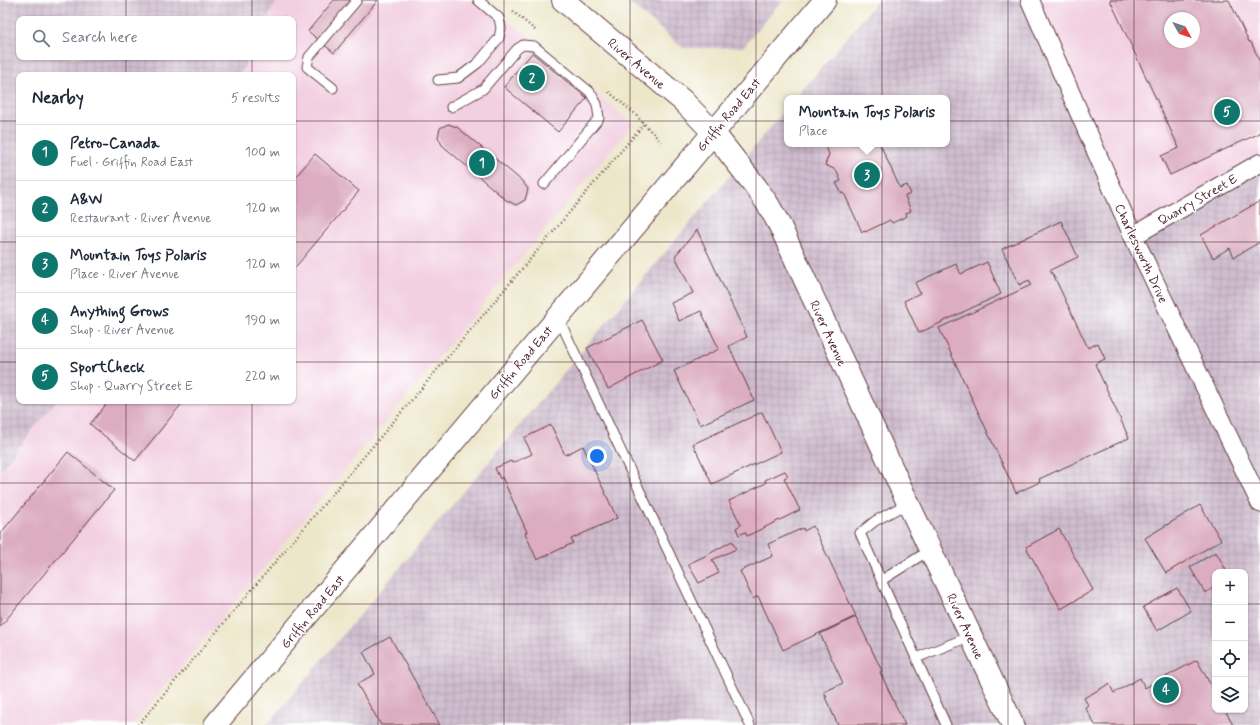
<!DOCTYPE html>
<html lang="en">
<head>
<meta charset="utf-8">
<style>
  :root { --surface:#fff; --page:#f2f2f3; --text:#1f2937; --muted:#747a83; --line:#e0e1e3; --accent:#0f766e }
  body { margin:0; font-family:Mynerve,sans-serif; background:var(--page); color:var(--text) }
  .controls { position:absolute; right:12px; bottom:12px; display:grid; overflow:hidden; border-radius:8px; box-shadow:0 1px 3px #0004 }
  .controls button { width:36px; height:36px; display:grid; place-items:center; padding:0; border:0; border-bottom:1px solid var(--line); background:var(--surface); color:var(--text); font:20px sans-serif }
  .compass { position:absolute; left:1164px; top:12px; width:36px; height:36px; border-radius:50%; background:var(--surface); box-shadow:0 1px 3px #0004; rotate:130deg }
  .you { position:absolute; left:597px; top:456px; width:14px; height:14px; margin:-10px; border:3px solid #fff; border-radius:50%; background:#1a73e8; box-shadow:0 0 0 6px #1a73e833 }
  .badge { display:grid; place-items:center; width:26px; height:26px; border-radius:50%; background:var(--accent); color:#fff; font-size:13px; font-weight:700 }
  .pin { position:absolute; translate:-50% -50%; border:2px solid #fff; box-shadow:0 1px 4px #0006 }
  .popup { position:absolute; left:784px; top:95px; width:166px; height:52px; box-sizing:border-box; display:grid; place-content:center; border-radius:8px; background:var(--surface); filter:drop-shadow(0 1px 3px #0005); font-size:13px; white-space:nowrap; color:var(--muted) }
  .popup b { font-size:15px; color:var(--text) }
  .popup::after { content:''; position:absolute; left:50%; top:100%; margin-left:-8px; border:8px solid transparent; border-top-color:var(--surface) }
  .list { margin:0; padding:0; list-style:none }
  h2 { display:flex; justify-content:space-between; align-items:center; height:52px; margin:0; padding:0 16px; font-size:17px }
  h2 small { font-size:13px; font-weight:400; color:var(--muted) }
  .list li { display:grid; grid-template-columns:26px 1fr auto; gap:12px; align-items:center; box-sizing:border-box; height:56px; padding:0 16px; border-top:1px solid var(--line) }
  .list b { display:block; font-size:15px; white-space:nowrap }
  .list p { margin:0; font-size:13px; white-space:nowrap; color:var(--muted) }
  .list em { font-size:13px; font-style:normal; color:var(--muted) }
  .icon { flex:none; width:22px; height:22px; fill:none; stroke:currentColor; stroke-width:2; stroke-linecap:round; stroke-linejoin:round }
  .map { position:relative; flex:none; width:1260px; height:725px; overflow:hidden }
  .search { position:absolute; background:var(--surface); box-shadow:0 1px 3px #0004; left:16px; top:16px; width:280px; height:44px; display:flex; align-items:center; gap:10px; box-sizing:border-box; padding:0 14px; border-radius:8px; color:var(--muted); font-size:15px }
  .panel { position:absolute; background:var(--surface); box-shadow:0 1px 3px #0004; left:16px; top:72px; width:280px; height:332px; border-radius:8px }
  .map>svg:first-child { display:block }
</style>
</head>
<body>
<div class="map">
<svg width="1260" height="725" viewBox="0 0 1260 725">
  <defs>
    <pattern id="industrial-grid" width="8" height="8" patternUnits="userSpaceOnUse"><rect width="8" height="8" fill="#cfbdcf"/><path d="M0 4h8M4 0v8" fill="none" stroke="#b3a2b2"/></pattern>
  </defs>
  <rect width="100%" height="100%" fill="#fff"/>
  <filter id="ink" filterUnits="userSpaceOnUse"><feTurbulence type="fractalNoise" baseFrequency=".025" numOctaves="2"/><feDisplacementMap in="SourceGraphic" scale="8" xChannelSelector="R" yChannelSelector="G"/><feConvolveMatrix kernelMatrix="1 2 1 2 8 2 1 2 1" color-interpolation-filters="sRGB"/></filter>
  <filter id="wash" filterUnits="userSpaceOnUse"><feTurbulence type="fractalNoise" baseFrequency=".012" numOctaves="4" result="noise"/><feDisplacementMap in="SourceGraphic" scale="16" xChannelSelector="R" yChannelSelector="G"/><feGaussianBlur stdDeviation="0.9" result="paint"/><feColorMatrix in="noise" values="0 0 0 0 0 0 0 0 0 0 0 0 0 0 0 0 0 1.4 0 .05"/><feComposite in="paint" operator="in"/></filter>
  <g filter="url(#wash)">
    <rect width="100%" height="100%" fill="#ede7ca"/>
    <!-- built -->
    <path fill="#f2cfe1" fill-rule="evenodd" d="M277,0H485L633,124L133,725H0V470L56,401H293V75H240L249,57H293V19H267Z
      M1030,0H1260V163L1133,236ZM1170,18H1194V42H1170Z"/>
    <!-- industrial -->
    <path fill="url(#industrial-grid)" fill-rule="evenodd" d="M0,0H277L267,19H19V57H249L240,75H19V401H56L0,470Z
      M626,0H783L743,47L708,48H683Z
      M878,0H1030L1133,236L1260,163V725H267L787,108V144H947V98H796ZM1215,572H1245V710H1215Z"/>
    <g id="blocks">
      <!-- building -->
      <path fill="#dcadc1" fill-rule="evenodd" d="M334,0H378L334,53L308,31Z
        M1110,0H1229L1249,42H1251L1260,62V133L1170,175L1161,156L1179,148ZM1170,18H1194V42H1170Z
        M532,53L587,98L558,132L504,87Z
        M448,124L457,127L522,181L528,189L525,200L516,205L506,200L442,145L438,137L440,128Z
        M824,144H880L900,188L907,185L911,194L905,196L911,211L906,213L907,216L892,223L890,220L865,232V231L862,232L844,193L842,194L836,183L841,181L836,170L825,165L829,154Z
        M315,154L359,191L293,270V180Z
        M1260,201V242L1234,257L1230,248L1213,258L1201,235Z
        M1061,221L1078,257L1050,270L1052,274H1053L1088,348L1098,343L1105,359L1095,364L1129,438L1039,479L1040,482L1016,493L939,328L1031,285L1029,280L1019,285L1002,249Z
        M697,230L747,337L729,346L754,400L700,425L674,371L719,349L701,311L679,321L671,303L693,293L675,256Z
        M987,262L1001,294L919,333L904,301L920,293L915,283L956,264L961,274Z
        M642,320L663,360L608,389L587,348Z
        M109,401H184L135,461L90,424Z
        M762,412L781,452L712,484L693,444Z
        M551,425L565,455L583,446L617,518L571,539L573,543L537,560L525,533L527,532L502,477L500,479L495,468L511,461L512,463L532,454L524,438Z
        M68,452L114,490L0,627V534Z
        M785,471L788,476L784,478L800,510L747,536L745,532L739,535L736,528L741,525L729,501L766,483L765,480Z
        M1200,505L1221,540L1166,573L1145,538Z
        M813,526L856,616L783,650L758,596L753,599L740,571L773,556L768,544L803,528L804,531Z
        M1059,529L1093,590L1061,609L1026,547Z
        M732,541L736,549L712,560L719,573L699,583L688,564L709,554Z
        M1216,552L1227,572H1215V587L1205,593L1190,567Z
        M1177,588L1191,611L1157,631L1143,607Z
        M856,617L882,671L880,672L905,725H838L825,697H827L824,692L843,683L820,634Z
        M390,637L440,725H381L357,684L375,674L363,652Z
        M1197,660L1215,693V710H1225L1233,725H1095L1085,707L1088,705L1084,698L1109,684L1114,693L1140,678L1145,688Z"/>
    </g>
  </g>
  <g filter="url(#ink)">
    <use href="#blocks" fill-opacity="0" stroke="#623d43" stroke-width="1"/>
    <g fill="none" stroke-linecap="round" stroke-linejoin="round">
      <!-- lane casing -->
      <g stroke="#623d43" stroke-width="11">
        <path id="lane" d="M438,80L458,78L478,63L499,38L501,28L499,18L478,0
          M333,88L307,67L309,57L357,0
          M451,107L483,89L517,49L523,45L534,46L590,92L597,104L599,118L544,184
          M558,317L750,725
          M908,503L875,521L860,533L946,725
          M882,580L930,550
          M916,658L971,636"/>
      </g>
      <!-- street casing -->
      <g stroke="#623d43" stroke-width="20">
        <path id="street" d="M1030,0L1133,236L1260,503
          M1133,236L1260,163"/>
      </g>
      <!-- secondary casing -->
      <g stroke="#623d43" stroke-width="24">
        <path id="secondary" d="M563,0L683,101L713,132L756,187L769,206L780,226L908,503L1013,725
          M215,725L825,0"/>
      </g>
      <!-- path -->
      <path stroke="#623d43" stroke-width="2.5" stroke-dasharray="1 3" stroke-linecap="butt" d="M513,11L535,30
        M609,92L635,114L661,142
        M138,725L644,124"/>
      <!-- lane -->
      <use href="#lane" stroke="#fff" stroke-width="9"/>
      <!-- street -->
      <use href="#street" stroke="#fff" stroke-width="18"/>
      <!-- secondary -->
      <use href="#secondary" stroke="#fff" stroke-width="22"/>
    </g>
  </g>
  <!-- grid -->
  <path fill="none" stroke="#4a1f2b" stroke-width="1" stroke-opacity="0.55" d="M126,0V19M252,0V19M378,0V725M504,0V725M630,0V725M756,0V725M882,0V725M1008,0V725M1134,0V725M126,57V75M252,57V75M0,121H19M293,121H1260M0,242H19M293,242H1260M0,362H19M293,362H1260M126,401V725M252,401V725M0,483H1260M0,604H1215M1245,604H1260"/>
  <g text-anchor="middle" stroke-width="3" stroke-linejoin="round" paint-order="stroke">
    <!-- street labels -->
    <g font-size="13" fill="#4a1f2b" stroke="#fff">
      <text transform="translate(637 63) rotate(40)" y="5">River Avenue</text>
      <text transform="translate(728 114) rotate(-50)" y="5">Griffin Road East</text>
      <text transform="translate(1197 199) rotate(-30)" y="5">Quarry Street E</text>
      <text transform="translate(1142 253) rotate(65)" y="5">Charlesworth Drive</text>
      <text transform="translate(829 333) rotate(65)" y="5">River Avenue</text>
      <text transform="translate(520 362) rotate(-50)" y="5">Griffin Road East</text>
      <text transform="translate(312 611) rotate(-50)" y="5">Griffin Road East</text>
      <text transform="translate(966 626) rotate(65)" y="5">River Avenue</text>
    </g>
  </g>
</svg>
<div class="controls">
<button>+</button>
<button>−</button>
<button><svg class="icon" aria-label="locate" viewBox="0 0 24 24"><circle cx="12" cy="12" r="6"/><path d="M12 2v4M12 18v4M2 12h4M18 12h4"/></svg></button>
<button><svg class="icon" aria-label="layers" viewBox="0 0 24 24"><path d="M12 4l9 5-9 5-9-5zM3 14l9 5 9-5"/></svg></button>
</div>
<svg class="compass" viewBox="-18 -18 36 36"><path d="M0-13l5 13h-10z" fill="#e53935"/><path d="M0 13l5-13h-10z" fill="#747a83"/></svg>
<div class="you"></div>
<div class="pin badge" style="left:482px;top:163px">1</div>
<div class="pin badge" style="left:532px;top:78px">2</div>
<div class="pin badge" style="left:867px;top:175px">3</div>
<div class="popup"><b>Mountain Toys Polaris</b>Place</div>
<div class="pin badge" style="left:1166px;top:690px">4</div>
<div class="pin badge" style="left:1227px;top:112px">5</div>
<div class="search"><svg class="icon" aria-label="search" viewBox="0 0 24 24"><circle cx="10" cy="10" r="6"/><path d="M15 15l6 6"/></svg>Search here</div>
<section class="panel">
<h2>Nearby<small>5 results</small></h2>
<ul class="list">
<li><span class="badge">1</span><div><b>Petro-Canada</b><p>Fuel · Griffin Road East</p></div><em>100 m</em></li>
<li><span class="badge">2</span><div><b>A&amp;W</b><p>Restaurant · River Avenue</p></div><em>120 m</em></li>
<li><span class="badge">3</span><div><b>Mountain Toys Polaris</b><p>Place · River Avenue</p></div><em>120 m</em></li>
<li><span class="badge">4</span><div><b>Anything Grows</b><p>Shop · River Avenue</p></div><em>190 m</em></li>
<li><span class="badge">5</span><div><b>SportCheck</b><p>Shop · Quarry Street E</p></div><em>220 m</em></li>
</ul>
</section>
</div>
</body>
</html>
